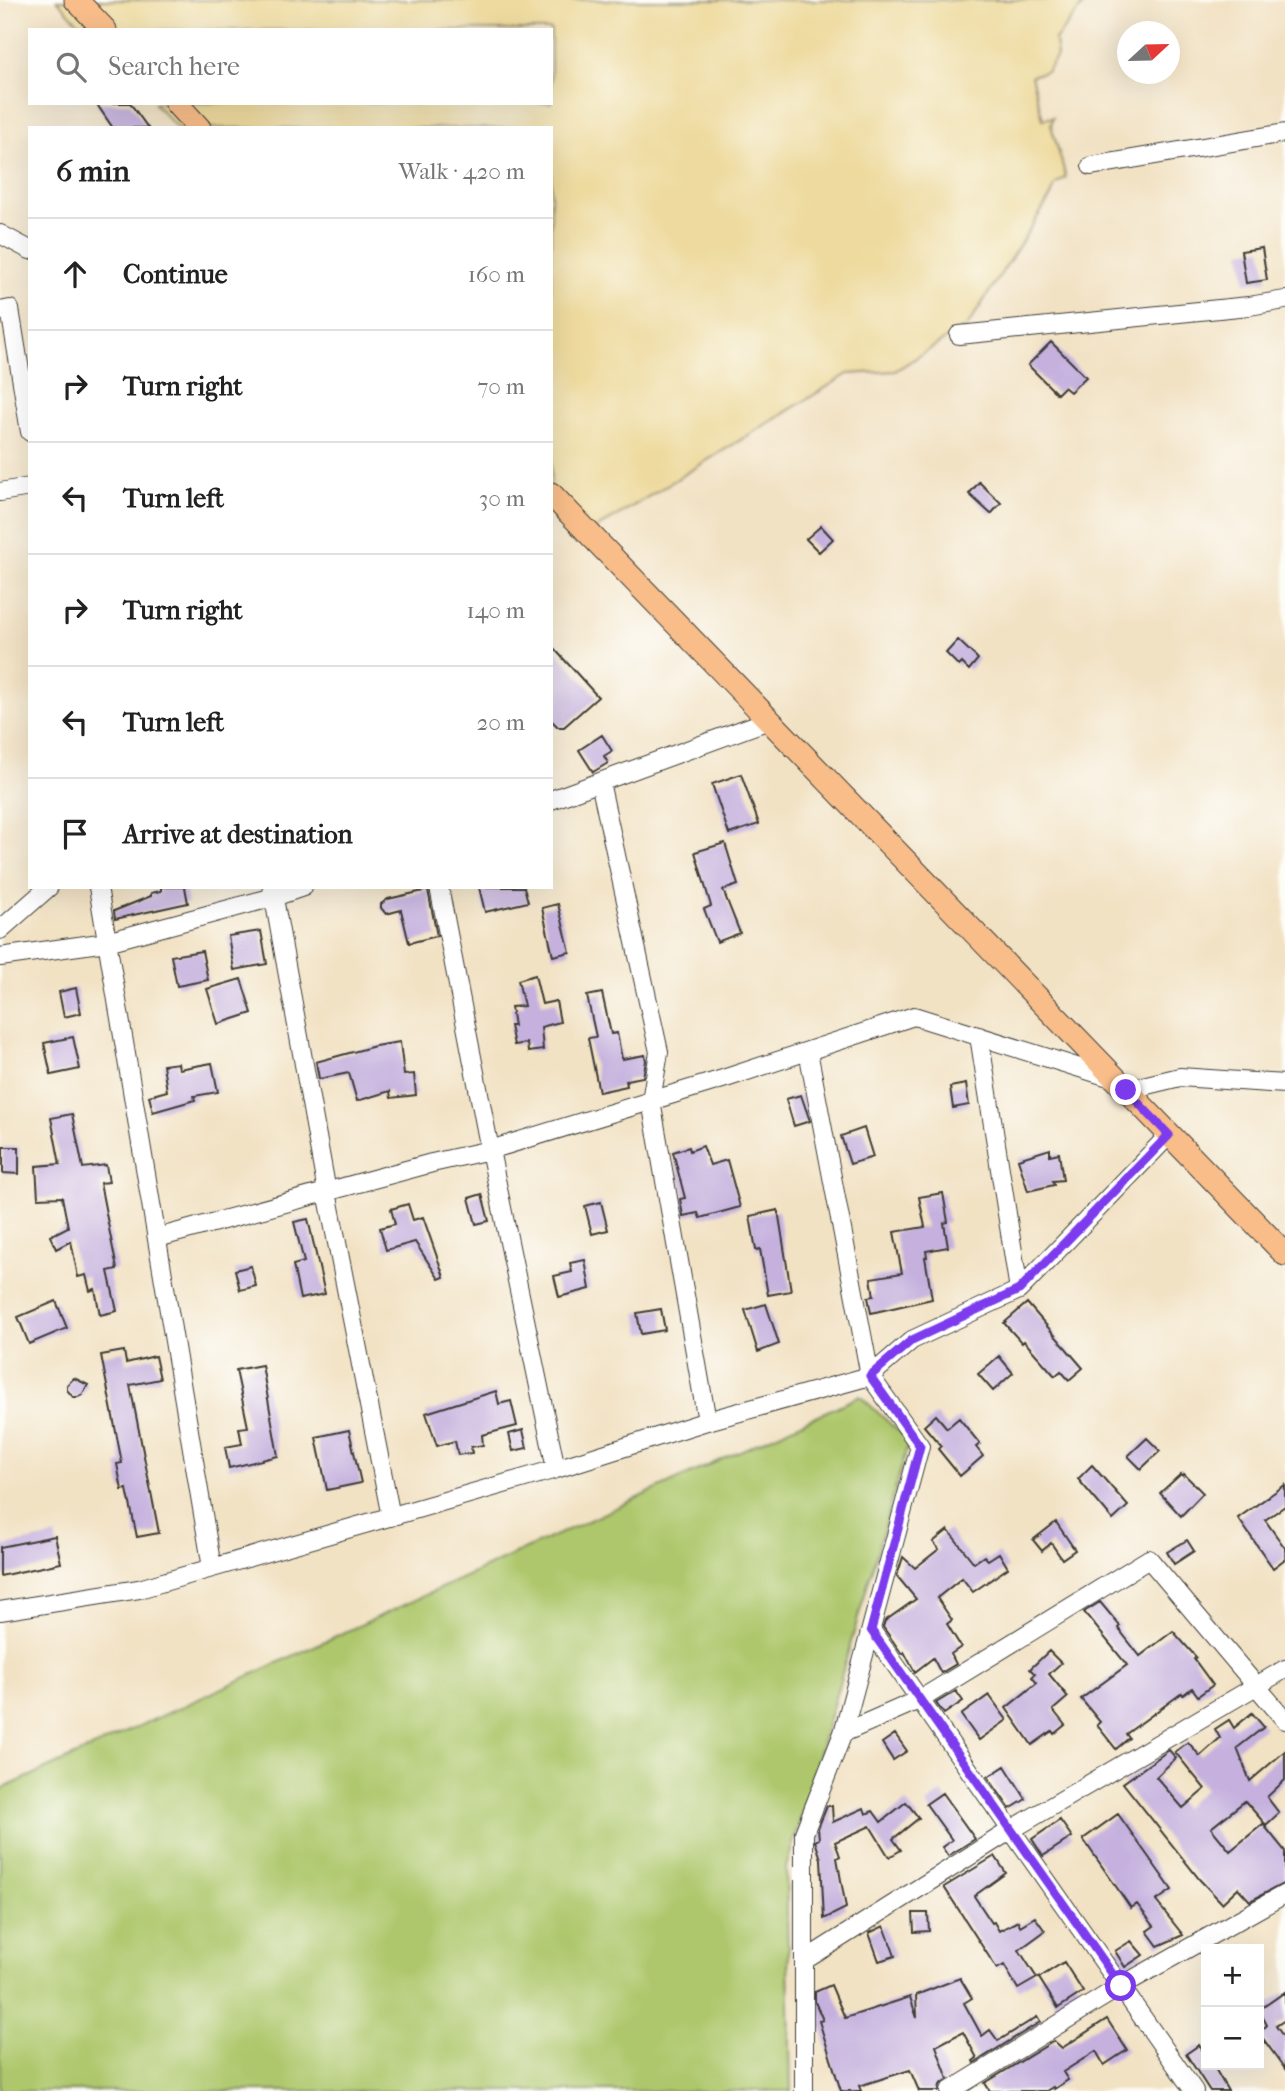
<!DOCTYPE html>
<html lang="en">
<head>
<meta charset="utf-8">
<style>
  :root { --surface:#fff; --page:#f2f2f2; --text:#222; --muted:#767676; --line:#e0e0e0 }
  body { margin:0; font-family:"IM FELL French Canon",serif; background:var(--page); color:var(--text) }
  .controls { position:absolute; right:21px; bottom:21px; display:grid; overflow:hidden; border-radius:0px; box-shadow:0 7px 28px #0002 }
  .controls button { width:63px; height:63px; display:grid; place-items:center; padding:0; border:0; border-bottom:2px solid var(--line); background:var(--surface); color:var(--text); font:35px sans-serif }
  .compass { position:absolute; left:1117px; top:21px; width:63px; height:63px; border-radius:50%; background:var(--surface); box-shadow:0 7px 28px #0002; rotate:68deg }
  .stop { position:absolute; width:21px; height:21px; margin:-16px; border:5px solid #7c3aed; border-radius:50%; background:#fff }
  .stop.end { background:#7c3aed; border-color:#fff; box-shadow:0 2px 7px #0008 }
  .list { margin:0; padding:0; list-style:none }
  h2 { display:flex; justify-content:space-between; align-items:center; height:91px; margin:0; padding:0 28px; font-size:30px }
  h2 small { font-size:23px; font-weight:400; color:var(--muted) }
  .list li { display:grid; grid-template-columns:46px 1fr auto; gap:21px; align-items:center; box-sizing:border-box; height:112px; padding:0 28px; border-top:2px solid var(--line) }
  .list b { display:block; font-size:26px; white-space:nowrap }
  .list em { font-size:23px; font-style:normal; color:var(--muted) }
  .icon { flex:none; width:38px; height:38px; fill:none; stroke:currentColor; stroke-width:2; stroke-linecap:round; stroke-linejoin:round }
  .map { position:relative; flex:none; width:1285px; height:2091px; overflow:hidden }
  .search { position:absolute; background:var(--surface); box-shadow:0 7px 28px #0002; left:28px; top:28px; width:525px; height:77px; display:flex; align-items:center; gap:18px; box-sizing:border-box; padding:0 24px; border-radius:0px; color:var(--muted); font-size:26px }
  .panel { position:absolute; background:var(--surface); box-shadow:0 7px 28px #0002; left:28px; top:126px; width:525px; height:763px; border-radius:0px }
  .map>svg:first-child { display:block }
</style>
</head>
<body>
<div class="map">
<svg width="1285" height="2091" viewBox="0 0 1285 2091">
  <rect width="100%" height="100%" fill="#fdfcf7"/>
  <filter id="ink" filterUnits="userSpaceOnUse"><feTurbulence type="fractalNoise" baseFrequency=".0143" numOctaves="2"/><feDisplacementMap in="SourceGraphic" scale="14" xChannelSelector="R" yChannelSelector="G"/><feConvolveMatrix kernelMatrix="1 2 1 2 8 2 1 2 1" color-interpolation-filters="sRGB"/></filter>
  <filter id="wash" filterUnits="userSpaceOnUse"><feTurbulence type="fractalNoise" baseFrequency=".00686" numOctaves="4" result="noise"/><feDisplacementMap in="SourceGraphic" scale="28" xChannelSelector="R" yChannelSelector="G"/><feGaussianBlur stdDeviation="1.57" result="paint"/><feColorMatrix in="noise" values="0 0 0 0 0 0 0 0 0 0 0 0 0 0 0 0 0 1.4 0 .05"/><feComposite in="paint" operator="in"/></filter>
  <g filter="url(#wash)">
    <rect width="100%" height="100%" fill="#f2e2c4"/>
    <!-- green -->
    <path fill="#aec76c" stroke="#657244" stroke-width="2" d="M860,1396L909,1441L786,1868L791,2091H0V1790Z"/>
    <!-- sand -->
    <path fill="#eeda9e" stroke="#857b5d" stroke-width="2" d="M57,0H1087L1055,40L1057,56L1047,71L1031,76L1043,119L1053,117L1051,125L1066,177L1055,185L1051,196L968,325L895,371L848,374L589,533L576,537L551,511V128H177L154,103H551V30H85Z"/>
    <g id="blocks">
      <!-- building -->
      <path fill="#c5b0de" d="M96,103H130L148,128H113Z
        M1262,248L1267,280L1246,283L1241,251Z
        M1051,342L1086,377L1070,392L1064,387L1057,394L1028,365Z
        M979,482L1001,503L991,514L969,494Z
        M821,526L833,539L819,552L806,539Z
        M958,640L978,659L969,670L962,663L959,666L946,653Z
        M551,645L598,697L564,727H558L551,720Z
        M602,735L612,751L604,756L608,763L593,772L579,750Z
        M741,774L759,824L729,834L712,784Z
        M725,843L738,885L723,890L740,933L717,942L704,909L711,906L695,852Z
        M161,887H185L188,903L115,919L114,911L151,896V893L161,891Z
        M479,887H524L528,902L485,912Z
        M428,890L437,936L409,943L401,910L386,914L381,908V904L388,899Z
        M558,904L570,952L553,956L542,908Z
        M261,931L267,964L234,970L228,936Z
        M202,951L208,980L177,986L171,956Z
        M535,975L542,1004L556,1001L560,1022L541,1027L543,1050L528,1052L527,1043L514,1045L510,1026H514L511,1007L524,1006L518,980Z
        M241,979L252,1013L218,1024L207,989Z
        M76,988L81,1013L64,1017L59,992Z
        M602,993L611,1034L617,1033L622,1059L645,1055L646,1061L643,1077L626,1080L627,1086L599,1092L588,1038L596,1037L587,996Z
        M73,1037L80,1069L51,1075L44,1043Z
        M400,1042L404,1075L414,1074L416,1095L391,1098L390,1091L357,1101L349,1073L319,1079L316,1062L375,1046Z
        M178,1063L179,1069L212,1063L218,1092L194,1096L195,1100L153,1112L149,1096L167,1091L163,1065Z
        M966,1084L969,1105L953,1108L950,1087Z
        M801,1095L810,1121L794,1126L786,1099Z
        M72,1114L83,1168L106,1165L109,1182L100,1183L117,1269L108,1271L117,1311L100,1315L95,1289L90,1291L86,1275L78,1277L71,1241L56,1249L50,1236L68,1227L62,1197L38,1198L36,1166L60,1164L51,1118Z
        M864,1128L873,1157L850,1164L841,1136Z
        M703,1146L710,1165L727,1160L740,1207L700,1218L698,1213L683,1216L680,1199L685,1198L673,1152L689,1147L690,1151Z
        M3,1147H19V1174L3,1173Z
        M1050,1149V1155L1059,1153L1063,1180L1053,1181L1054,1185L1028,1191L1018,1159Z
        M943,1193L948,1222L944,1223L948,1247L926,1251L927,1257H925L932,1299L871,1313L868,1297L874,1296L871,1278L902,1273L894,1232L925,1227L919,1197Z
        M482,1194L489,1221L476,1224L469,1198Z
        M601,1202L608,1230L592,1234L585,1206Z
        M408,1204L413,1220L423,1217L444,1277L439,1279L415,1242L386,1250L380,1228L395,1224L391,1209Z
        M778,1210L791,1291L768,1295L760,1249L756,1250L750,1216Z
        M308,1219L325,1294L300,1299L293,1265L304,1262L294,1222Z
        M585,1260L590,1289L559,1297L554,1276L572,1272L570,1263Z
        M251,1266L256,1286L240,1290L235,1270Z
        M56,1301L67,1328L29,1344L18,1317Z
        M1027,1303L1083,1368L1069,1380L1061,1371L1055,1376L1024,1341L1022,1343L1004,1323Z
        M766,1304L779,1344L758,1352L745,1310Z
        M661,1309L665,1330L641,1334L637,1313Z
        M124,1351L126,1363L155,1356L160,1379L130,1385L159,1533L137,1537L127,1489L122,1490L117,1464L122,1463L101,1355Z
        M999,1356L1013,1373L993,1391L978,1374Z
        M262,1365L278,1456L229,1468L225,1447L242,1444L239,1428L248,1427L236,1370Z
        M74,1378L88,1385L82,1395L78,1397H73L67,1390V1385Z
        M496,1391L499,1404L511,1401L517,1426L482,1435L483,1445L471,1447L472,1453L458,1455L455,1441L437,1446L426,1413Z
        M936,1415L947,1428L959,1418L980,1444L976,1447L983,1456L960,1476L938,1449L941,1446L924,1426Z
        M349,1430L361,1483L327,1490L316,1437Z
        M523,1430L527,1448L513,1451L509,1434Z
        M1147,1438L1160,1451L1141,1469L1128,1456Z
        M1092,1465L1128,1506L1113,1520L1078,1479Z
        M1181,1474L1183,1476L1184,1474L1203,1493L1181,1516L1160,1493Z
        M1285,1485V1506L1265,1520L1285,1548V1559L1273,1568L1238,1518Z
        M1056,1522L1075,1550L1062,1559L1051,1543L1042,1551L1033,1540Z
        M948,1530L974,1563L984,1556L988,1560L999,1553L1008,1568L973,1592L962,1578L937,1598L952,1620L947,1624L961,1647L951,1654L956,1664L941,1673L933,1658L915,1672L904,1652L902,1654L883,1627L885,1621L916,1599L897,1576L903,1557L915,1568L939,1549L933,1542Z
        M55,1536L61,1563L0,1576V1547Z
        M1187,1540L1194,1551L1174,1564L1167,1552Z
        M1100,1602L1120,1626L1118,1628L1140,1656L1173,1631L1196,1657L1194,1659L1213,1685L1198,1696L1192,1688L1183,1695L1182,1693L1126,1734L1129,1738L1116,1749L1097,1725L1100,1722L1081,1699L1127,1665L1084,1612Z
        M1049,1651L1061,1663L1049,1674L1068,1697L1053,1710L1065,1725L1054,1734L1052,1731L1032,1745L1006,1708L1037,1683L1032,1677L1035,1674L1030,1669Z
        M956,1691L963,1701L944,1714L936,1703Z
        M989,1695L1007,1720L979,1740L961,1715Z
        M1252,1713L1264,1727L1237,1748L1250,1781L1285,1751V1780L1267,1797L1279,1813L1266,1825L1245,1801L1211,1828L1230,1851L1263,1824L1285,1851V1883L1250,1901L1238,1888L1222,1903L1200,1880L1123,1783L1169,1750L1176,1758L1156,1777L1183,1808L1205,1789L1175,1752L1188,1742L1200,1756L1220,1738L1215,1729L1229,1720L1234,1728Z
        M895,1734L907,1751L893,1760L882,1743Z
        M1005,1766L1026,1799L1010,1809L988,1777Z
        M942,1793L975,1839L948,1856L942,1847L952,1840L926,1804Z
        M906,1802L919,1818L893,1839L901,1850L889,1857L870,1826L835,1842L840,1856L837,1858L846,1908L824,1919L821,1859L815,1841L819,1839L818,1828L827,1806H832L833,1822L864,1808L866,1814L873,1811L881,1822Z
        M1118,1814L1172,1890L1156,1901L1183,1935L1158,1946L1147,1931L1154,1926L1137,1904L1131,1908L1083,1839Z
        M1060,1820L1072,1837L1043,1856L1032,1839Z
        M995,1856L1006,1873L974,1896L992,1923L994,1922L999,1931L1018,1921L1020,1926L1035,1917L1045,1931L1019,1950L1037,1978L1018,1989L1004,1965L997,1969L944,1887Z
        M913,1913H928L929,1931L914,1932Z
        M884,1926L895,1956L879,1961L869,1933Z
        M1131,1941L1143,1955L1125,1967L1115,1951Z
        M1064,1962L1083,1992L1058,2008L1039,1978Z
        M960,1978L972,1998L964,2003L982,2036L990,2030L998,2041L1037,2017L1040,2022L974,2063L973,2061L977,2058L963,2032L936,2046L948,2079L940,2085L939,2091H919L910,2070L859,2086L861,2091H841L819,2021L823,2020L815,2002V1992L831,1985L845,2018L910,1997L917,2018L916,1995Z
        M1285,1992V2020L1276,2026L1285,2039V2069L1259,2033L1267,2025L1259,2010Z
        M1107,2019L1127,2050L1104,2065L1096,2051L1063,2072L1068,2080L1054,2089L1053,2087L1046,2091H990L985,2083L1054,2041L1062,2048Z
        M1199,2045L1206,2056V2065H1213L1228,2091H1210L1186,2054Z"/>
    </g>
  </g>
  <g filter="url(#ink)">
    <use href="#blocks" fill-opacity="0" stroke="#3c3a35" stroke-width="2"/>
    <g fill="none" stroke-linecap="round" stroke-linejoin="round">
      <!-- minor casing -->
      <g stroke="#3c3a35" stroke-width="20">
        <path id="minor" d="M1091,166L1285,133
          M0,234L30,250
          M0,311L10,309L30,432
          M959,335L1249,306L1285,300
          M0,492L30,487
          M600,782L659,1052L651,1101L707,1421
          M551,800L769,720
          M98,887L212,1568
          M272,887L327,1192L391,1517
          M439,887L490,1150L556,1469
          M0,930L49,887
          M0,957L107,942L274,897L303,887
          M979,1036L1019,1290
          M1126,1090L1180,1077L1285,1084
          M157,1238L432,1163L490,1150L726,1078L914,1016L1115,1079
          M0,1611L139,1589L556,1469L707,1421L870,1376L808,1051
          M871,1630L1194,2091
          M843,1733L921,1699L1149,1559L1285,1720
          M805,1960L1011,1830L1285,1669
          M804,2091V1833L843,1733L920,1446L870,1376L912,1340L1019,1290L1169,1135
          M950,2091L1121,1986L1285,1894"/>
      </g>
      <!-- major casing -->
      <g stroke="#3c3a35" stroke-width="25">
        <path id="major" d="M76,0L105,30
          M176,103L199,128
          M551,494L1285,1254"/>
      </g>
      <!-- minor -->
      <use href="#minor" stroke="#fff" stroke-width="18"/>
      <!-- major -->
      <use href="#major" stroke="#f8bd89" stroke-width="23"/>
    </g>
  </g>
  <g fill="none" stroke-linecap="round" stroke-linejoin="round" filter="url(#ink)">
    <!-- route -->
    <path stroke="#7c3aed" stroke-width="9" d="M1121,1986L871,1630L920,1446L870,1376L912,1340L1019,1290L1169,1135L1126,1090"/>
  </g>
</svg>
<div class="controls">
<button>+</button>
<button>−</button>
</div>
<svg class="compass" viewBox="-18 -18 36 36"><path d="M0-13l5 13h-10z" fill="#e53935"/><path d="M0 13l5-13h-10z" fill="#767676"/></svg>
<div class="stop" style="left:1121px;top:1986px"></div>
<div class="stop end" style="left:1126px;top:1090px"></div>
<div class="search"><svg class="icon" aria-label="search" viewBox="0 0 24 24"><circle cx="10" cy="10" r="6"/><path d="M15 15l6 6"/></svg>Search here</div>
<section class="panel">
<h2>6 min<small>Walk · 420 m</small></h2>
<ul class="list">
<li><svg class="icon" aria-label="ahead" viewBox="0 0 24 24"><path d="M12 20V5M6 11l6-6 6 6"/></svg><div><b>Continue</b></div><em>160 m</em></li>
<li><svg class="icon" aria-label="right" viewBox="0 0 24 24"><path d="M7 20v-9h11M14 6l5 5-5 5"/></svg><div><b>Turn right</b></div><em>70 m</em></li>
<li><svg class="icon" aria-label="left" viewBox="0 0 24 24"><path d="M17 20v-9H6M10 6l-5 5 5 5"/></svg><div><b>Turn left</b></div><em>30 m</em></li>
<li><svg class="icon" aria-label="right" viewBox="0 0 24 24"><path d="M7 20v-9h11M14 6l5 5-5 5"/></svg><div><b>Turn right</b></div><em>140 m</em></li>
<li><svg class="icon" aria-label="left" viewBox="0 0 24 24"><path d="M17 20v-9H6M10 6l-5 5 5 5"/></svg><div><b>Turn left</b></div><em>20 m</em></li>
<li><svg class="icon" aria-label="arrive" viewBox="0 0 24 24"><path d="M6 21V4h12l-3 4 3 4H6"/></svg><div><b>Arrive at destination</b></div></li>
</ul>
</section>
</div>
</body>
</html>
